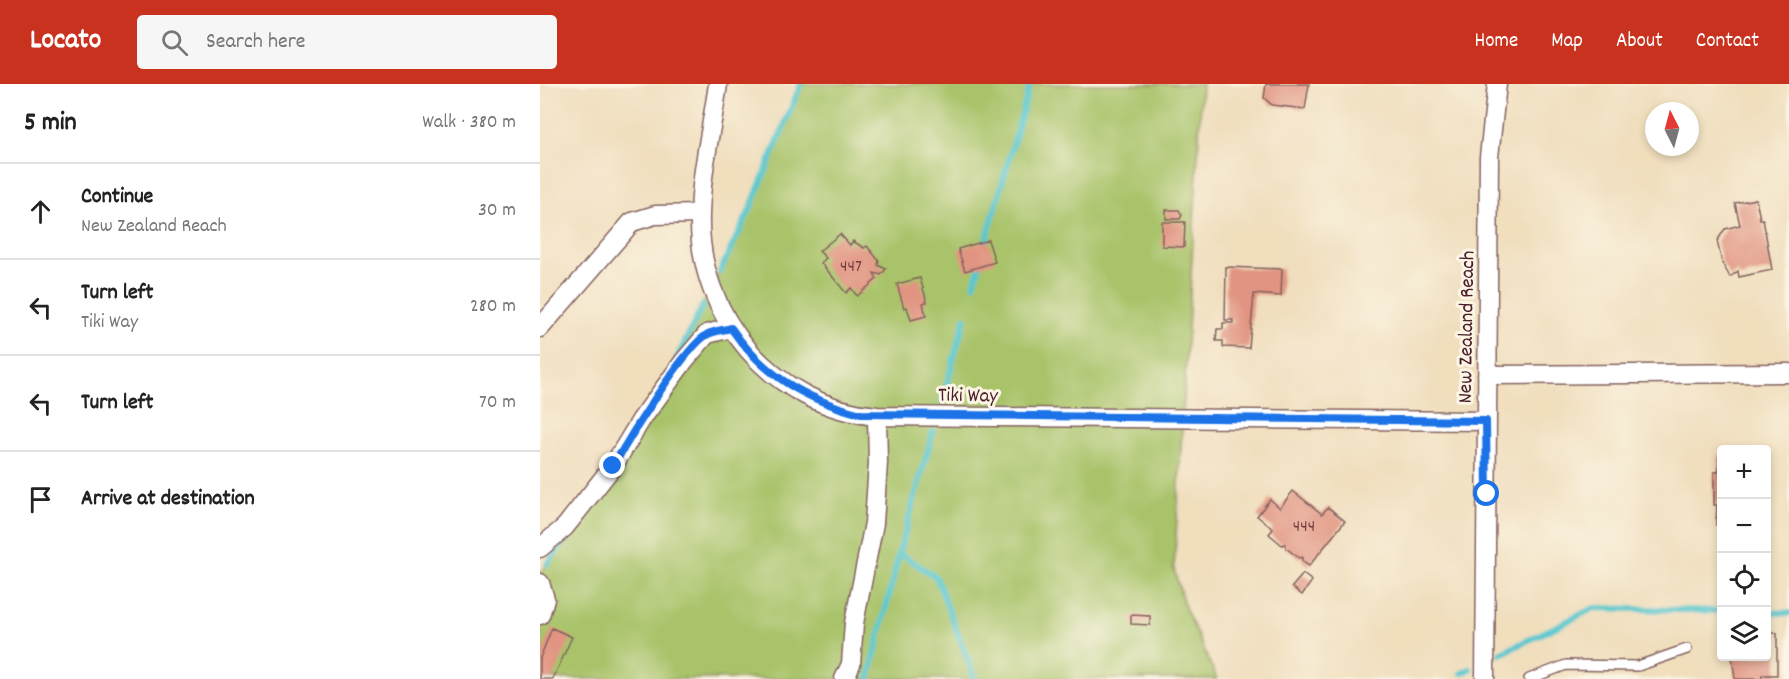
<!DOCTYPE html>
<html lang="en">
<head>
<meta charset="utf-8">
<style>
  :root { --surface:#fff; --page:#f6f6f6; --text:#222; --muted:#767676; --line:#e0e0e0; --accent:#c8321e }
  body { margin:0; font-family:Dekko,sans-serif; background:var(--page); color:var(--text) }
  .controls { position:absolute; right:18px; bottom:18px; display:grid; overflow:hidden; border-radius:6px; box-shadow:0 3px 9px #0003 }
  .controls button { width:54px; height:54px; display:grid; place-items:center; padding:0; border:0; border-bottom:2px solid var(--line); background:var(--surface); color:var(--text); font:30px sans-serif }
  .compass { position:absolute; left:1105px; top:18px; width:54px; height:54px; border-radius:50%; background:var(--surface); box-shadow:0 3px 9px #0003; rotate:354deg }
  .stop { position:absolute; width:18px; height:18px; margin:-14px; border:4px solid #1a73e8; border-radius:50%; background:#fff }
  .stop.end { background:#1a73e8; border-color:#fff; box-shadow:0 2px 6px #0008 }
  .list { margin:0; padding:0; list-style:none }
  h2 { display:flex; justify-content:space-between; align-items:center; height:78px; margin:0; padding:0 24px; font-size:26px }
  h2 small { font-size:20px; font-weight:400; color:var(--muted) }
  .list li { display:grid; grid-template-columns:39px 1fr auto; gap:18px; align-items:center; box-sizing:border-box; height:96px; padding:0 24px; border-top:2px solid var(--line) }
  .list b { display:block; font-size:22px; white-space:nowrap }
  .list p { margin:0; font-size:20px; white-space:nowrap; color:var(--muted) }
  .list em { font-size:20px; font-style:normal; color:var(--muted) }
  .icon { flex:none; width:33px; height:33px; fill:none; stroke:currentColor; stroke-width:2; stroke-linecap:round; stroke-linejoin:round }
  .map { position:relative; flex:none; width:1249px; height:595px; overflow:hidden }
  header { display:flex; align-items:center; gap:36px; box-sizing:border-box; height:84px; padding:0 30px; background:var(--accent); color:#fff }
  header strong { font-size:28px }
  nav { display:flex; gap:33px; margin-inline-start:auto; font-size:21px }
  .search { width:420px; height:54px; background:var(--page); display:flex; align-items:center; gap:15px; box-sizing:border-box; padding:0 21px; border-radius:6px; color:var(--muted); font-size:22px }
  main { display:flex }
  aside { flex:1; background:var(--surface) }
  .map>svg:first-child { display:block }
</style>
</head>
<body>
<header>
<strong>Locato</strong>
<div class="search"><svg class="icon" aria-label="search" viewBox="0 0 24 24"><circle cx="10" cy="10" r="6"/><path d="M15 15l6 6"/></svg>Search here</div>
<nav><a>Home</a><a>Map</a><a>About</a><a>Contact</a></nav>
</header>
<main>
<aside>
<h2>5 min<small>Walk · 380 m</small></h2>
<ul class="list">
<li><svg class="icon" aria-label="ahead" viewBox="0 0 24 24"><path d="M12 20V5M6 11l6-6 6 6"/></svg><div><b>Continue</b><p>New Zealand Reach</p></div><em>30 m</em></li>
<li><svg class="icon" aria-label="left" viewBox="0 0 24 24"><path d="M17 20v-9H6M10 6l-5 5 5 5"/></svg><div><b>Turn left</b><p>Tiki Way</p></div><em>280 m</em></li>
<li><svg class="icon" aria-label="left" viewBox="0 0 24 24"><path d="M17 20v-9H6M10 6l-5 5 5 5"/></svg><div><b>Turn left</b></div><em>70 m</em></li>
<li><svg class="icon" aria-label="arrive" viewBox="0 0 24 24"><path d="M6 21V4h12l-3 4 3 4H6"/></svg><div><b>Arrive at destination</b></div></li>
</ul>
</aside>
<div class="map">
<svg width="1249" height="595" viewBox="0 0 1249 595">
  <rect width="100%" height="100%" fill="#fcf5e5"/>
  <filter id="ink" filterUnits="userSpaceOnUse"><feTurbulence type="fractalNoise" baseFrequency=".0167" numOctaves="2"/><feDisplacementMap in="SourceGraphic" scale="12" xChannelSelector="R" yChannelSelector="G"/><feConvolveMatrix kernelMatrix="1 2 1 2 8 2 1 2 1" color-interpolation-filters="sRGB"/></filter>
  <filter id="wash" filterUnits="userSpaceOnUse"><feTurbulence type="fractalNoise" baseFrequency=".008" numOctaves="4" result="noise"/><feDisplacementMap in="SourceGraphic" scale="24" xChannelSelector="R" yChannelSelector="G"/><feGaussianBlur stdDeviation="1.35" result="paint"/><feColorMatrix in="noise" values="0 0 0 0 0 0 0 0 0 0 0 0 0 0 0 0 0 1.4 0 .05"/><feComposite in="paint" operator="in"/></filter>
  <g filter="url(#wash)">
    <rect width="100%" height="100%" fill="#f0debd"/>
    <!-- green -->
    <path fill="#a8c369" stroke="#79714a" stroke-width="1.5" d="M261,0H662L634,485L644,521L677,595H0V489L35,446L74,389L136,275L209,128Z"/>
    <g fill="none" stroke-linecap="round" stroke-linejoin="round">
      <!-- stream -->
      <path stroke="#5ac7cf" stroke-width="6" d="M444,164L490,0
        M180,187L209,128L261,0
        M434,201L441,177
        M137,274L163,221
        M402,317L425,234
        M359,469L396,493L435,595
        M7,480L45,431
        M1226,528L1249,529
        M960,570L1054,524L1182,527
        M922,589L930,585
        M329,595L359,469L393,348"/>
    </g>
    <g id="blocks">
      <!-- building -->
      <path fill="#e19481" d="M726,0H769L765,25L732,21L724,14Z
        M1216,115L1220,135H1223L1232,186L1199,193L1198,187L1190,193L1182,179L1177,157L1185,145L1200,141L1195,119Z
        M626,126H639L642,131L640,135H626Z
        M622,138H645L644,163L622,162Z
        M300,150L310,161L313,157L324,164L327,162L339,177L338,181L346,185L341,191L334,189L337,195L317,212L311,204L306,209L281,179L286,174L279,167Z
        M448,156L455,178L425,187L418,165Z
        M686,183L742,185L741,212L714,210L709,264L683,263V257H676L677,245H683V239H693V236H685Z
        M380,194L387,218L383,219L386,232L371,236L367,223L364,224L357,200Z
        M1179,372H1182V441H1176L1177,421H1174V388H1179Z
        M753,407L782,430L788,423L805,437L769,482L762,477V473L759,474L746,464L745,460L742,461L729,450L733,445L717,432L730,415L740,424Z
        M763,490L772,497L762,511L752,503Z
        M591,531L610,532V541L591,540Z
        M12,544L32,553L13,595H0V574Z
        M1226,549H1237V591H1222V595H1195L1192,572H1226Z"/>
    </g>
  </g>
  <g filter="url(#ink)">
    <use href="#blocks" fill-opacity="0" stroke="#84625e" stroke-width="1.5"/>
    <g fill="none" stroke-linecap="round" stroke-linejoin="round">
      <!-- lane casing -->
      <g stroke="#84625e" stroke-width="12">
        <path id="lane" d="M989,595L1026,581L1098,582L1147,565"/>
      </g>
      <!-- street casing -->
      <g stroke="#84625e" stroke-width="21">
        <path id="street" d="M178,0C172,43 161,88 160,131C157,233 234,323 337,332L946,337
          M0,244L92,138L115,131L160,130
          M947,291L1249,289
          M0,464L25,443L73,382L101,336L144,277L167,250L191,244
          M0,499L5,515L0,531
          M304,595L311,580L314,539L334,439L338,379L337,332
          M945,595L949,73L957,0"/>
      </g>
      <!-- lane -->
      <use href="#lane" stroke="#fff" stroke-width="9"/>
      <!-- street -->
      <use href="#street" stroke="#fff" stroke-width="18"/>
    </g>
  </g>
  <g fill="none" stroke-linecap="round" stroke-linejoin="round" filter="url(#ink)">
    <!-- route -->
    <path stroke="#1a73e8" stroke-width="8" d="M73,382C88,356 145,262 168,250C175,247 184,246 191,244C223,291 266,316 321,330L946,337L947,410"/>
  </g>
  <g text-anchor="middle" stroke-width="6" stroke-linejoin="round" paint-order="stroke">
    <!-- number labels -->
    <g font-size="18" fill="#703c40">
      <text x="311" y="187">447</text>
      <text x="764" y="447">444</text>
    </g>
    <!-- street labels -->
    <g font-size="21" fill="#4a1f2b" stroke="#fcf5e5">
      <text transform="translate(925 243) rotate(-89)" y="7">New Zealand Reach</text>
      <text transform="translate(428 310) rotate(1)" y="7">Tiki Way</text>
    </g>
  </g>
</svg>
<div class="controls">
<button>+</button>
<button>−</button>
<button><svg class="icon" aria-label="locate" viewBox="0 0 24 24"><circle cx="12" cy="12" r="6"/><path d="M12 2v4M12 18v4M2 12h4M18 12h4"/></svg></button>
<button><svg class="icon" aria-label="layers" viewBox="0 0 24 24"><path d="M12 4l9 5-9 5-9-5zM3 14l9 5 9-5"/></svg></button>
</div>
<svg class="compass" viewBox="-18 -18 36 36"><path d="M0-13l5 13h-10z" fill="#e53935"/><path d="M0 13l5-13h-10z" fill="#767676"/></svg>
<div class="stop" style="left:947px;top:410px"></div>
<div class="stop end" style="left:73px;top:382px"></div>
</div>
</main>
</body>
</html>
